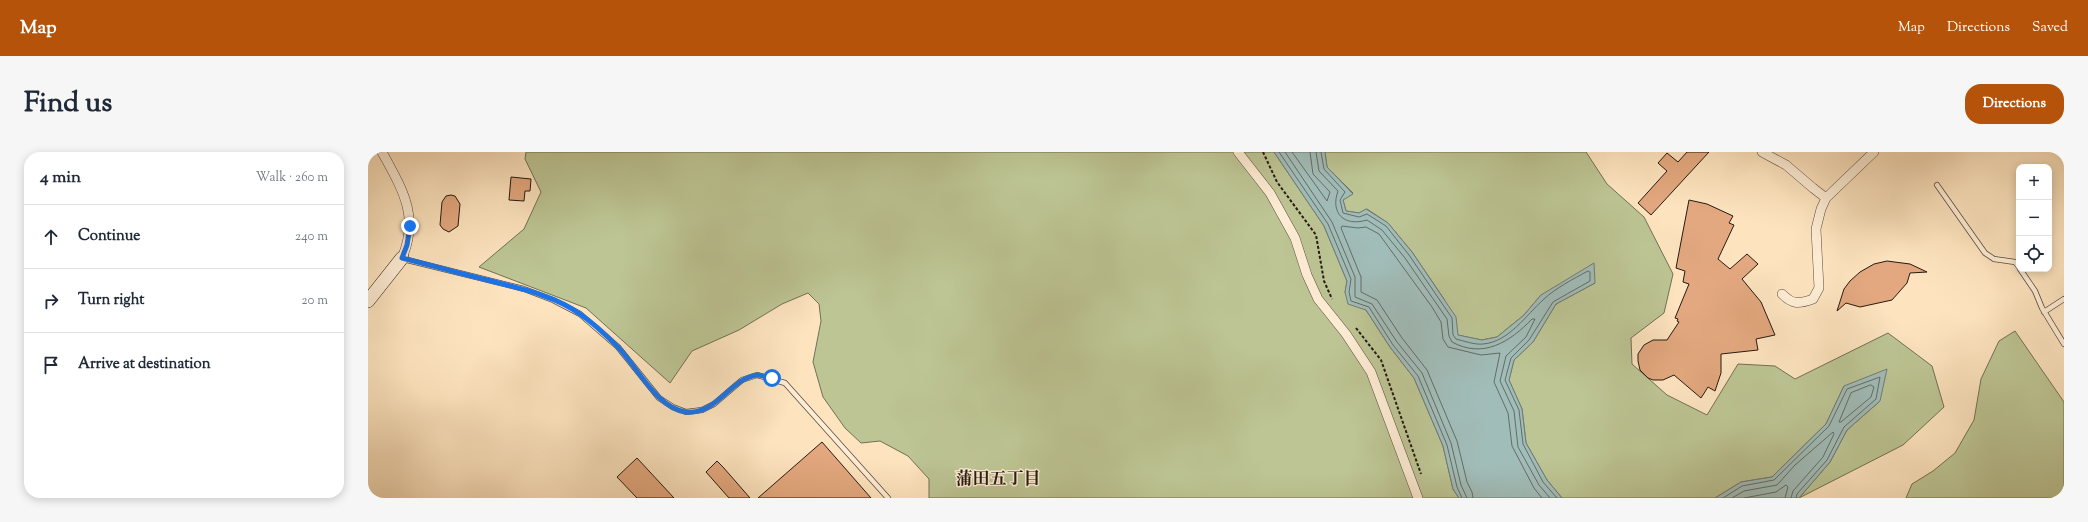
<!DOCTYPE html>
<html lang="en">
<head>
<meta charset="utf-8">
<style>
  :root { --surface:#fff; --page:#f6f6f7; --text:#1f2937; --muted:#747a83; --line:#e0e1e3; --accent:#b45309 }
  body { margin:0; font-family:"Sorts Mill Goudy","Noto Serif JP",serif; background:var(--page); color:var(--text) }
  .controls { position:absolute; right:12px; top:12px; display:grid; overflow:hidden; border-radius:8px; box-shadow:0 2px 10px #0003 }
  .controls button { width:36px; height:36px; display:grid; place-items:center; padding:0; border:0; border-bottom:1px solid var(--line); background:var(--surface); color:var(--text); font:20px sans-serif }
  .stop { position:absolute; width:12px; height:12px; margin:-9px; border:3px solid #1a73e8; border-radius:50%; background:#fff }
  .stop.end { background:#1a73e8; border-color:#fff; box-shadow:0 1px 4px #0008 }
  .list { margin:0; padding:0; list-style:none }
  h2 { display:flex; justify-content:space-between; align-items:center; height:52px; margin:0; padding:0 16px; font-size:17px }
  h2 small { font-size:13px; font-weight:400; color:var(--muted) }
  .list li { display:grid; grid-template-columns:26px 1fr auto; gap:12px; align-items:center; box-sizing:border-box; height:64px; padding:0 16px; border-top:1px solid var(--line) }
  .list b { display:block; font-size:15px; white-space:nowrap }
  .list em { font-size:13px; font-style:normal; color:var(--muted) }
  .icon { flex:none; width:22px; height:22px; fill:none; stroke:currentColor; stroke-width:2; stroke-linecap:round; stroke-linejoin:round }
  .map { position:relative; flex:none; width:1696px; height:346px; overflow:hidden; border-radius:16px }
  header { display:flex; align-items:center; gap:24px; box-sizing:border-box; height:56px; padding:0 20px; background:var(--accent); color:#fff }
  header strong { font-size:19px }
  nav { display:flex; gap:22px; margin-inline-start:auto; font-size:14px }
  .intro { display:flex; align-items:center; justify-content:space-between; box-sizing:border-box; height:96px; padding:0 24px }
  h1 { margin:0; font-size:28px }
  .button { padding:10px 18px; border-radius:16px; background:var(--accent); color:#fff; font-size:14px; font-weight:700 }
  main { display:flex; gap:24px; padding:0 24px }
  aside { flex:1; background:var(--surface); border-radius:16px; box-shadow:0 2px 10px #0003 }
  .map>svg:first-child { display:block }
</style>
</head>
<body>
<header>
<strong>Map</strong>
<nav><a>Map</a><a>Directions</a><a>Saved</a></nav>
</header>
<div class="intro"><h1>Find us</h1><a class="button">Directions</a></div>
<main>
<aside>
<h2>4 min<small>Walk · 260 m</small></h2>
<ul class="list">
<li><svg class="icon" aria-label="ahead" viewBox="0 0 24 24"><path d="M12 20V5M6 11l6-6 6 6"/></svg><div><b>Continue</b></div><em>240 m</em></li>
<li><svg class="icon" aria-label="right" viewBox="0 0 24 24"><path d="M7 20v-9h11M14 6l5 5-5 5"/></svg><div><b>Turn right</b></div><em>20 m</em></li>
<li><svg class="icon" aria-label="arrive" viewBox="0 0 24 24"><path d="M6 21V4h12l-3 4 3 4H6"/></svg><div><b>Arrive at destination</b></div></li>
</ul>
</aside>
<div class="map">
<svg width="1696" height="346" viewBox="0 0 1696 346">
  <rect width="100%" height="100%" fill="#fde4bf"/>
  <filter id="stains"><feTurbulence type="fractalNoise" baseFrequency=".005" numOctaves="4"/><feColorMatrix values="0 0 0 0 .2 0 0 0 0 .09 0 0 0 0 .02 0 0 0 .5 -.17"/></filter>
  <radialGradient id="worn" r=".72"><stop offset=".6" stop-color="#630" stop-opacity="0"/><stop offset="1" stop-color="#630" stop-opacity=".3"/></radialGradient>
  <!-- green -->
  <path fill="#bdc594" stroke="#727054" d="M158,0H906L956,74L979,129L977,141L998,158L1022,195L1046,226L1075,294L1085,337L1091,346H561V327L540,304L512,289L493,291L477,276L455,245L445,210L453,169L451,152L440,141L414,152L371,178L324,199L302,231L218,156L111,115L156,77L173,40L157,7Z
    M957,0H1218L1239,32L1276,65L1305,122L1296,161L1263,186L1264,212L1299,243L1339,263L1370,212L1407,214L1427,227L1520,181L1564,214L1576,255L1535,293L1431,346L1462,310L1479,278L1512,249L1476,234L1458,272L1404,325L1373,330L1347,346H1194L1179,328L1158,291L1154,257L1141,228L1146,208L1165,190L1188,152L1227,131L1173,143L1156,163L1129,185L1114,188L1089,183L1076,147L1044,100L1020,71L999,57L991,61L978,59L975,48L985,41L959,15Z
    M1647,179L1696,250V346H1538L1544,332L1565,319L1587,301L1606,268L1613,227L1631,189Z"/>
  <!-- water -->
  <path fill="#a1bdb9" stroke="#707c77" d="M906,0H957L959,15L985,42L975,48L978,59L991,61L998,57L1020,71L1044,100L1088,165L1090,183L1114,188L1129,185L1156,163L1173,143L1226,111L1227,131L1188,152L1165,190L1146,208L1141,228L1154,257L1158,291L1179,328L1194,346H1091L1085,337L1075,294L1046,226L1022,195L998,158L980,152L977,140L979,129L956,74Z
    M1519,217L1512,249L1479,278L1462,310L1431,346H1347L1373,330L1404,325L1458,272L1476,234Z"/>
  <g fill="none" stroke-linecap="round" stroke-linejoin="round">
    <!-- shore -->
    <path stroke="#646c66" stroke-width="1" d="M911,0L960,72L983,127L981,140L983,149L1001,155L1025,193L1050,224L1079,293L1089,335L1094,346
      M917,0L964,70L987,125V145L1004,152L1029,190L1054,221L1083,291L1093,333L1099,346
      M924,0L959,49L962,40L945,22L942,0
      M948,0L951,19L970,39C962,61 976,75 999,68L1014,78L1037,106L1079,167L1081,184L1084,190C1115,207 1142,190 1164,167H1167L1158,185L1138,204L1132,229L1146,259L1150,295L1171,333L1182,346
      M953,0L956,17L977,40L972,48L975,61L991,65L999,62L1018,74L1041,103L1084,166L1085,183L1088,187C1096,189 1107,193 1115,192C1141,190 1158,163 1176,147C1188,136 1205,127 1220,119L1222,120V129L1185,150L1161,188L1143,206L1137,228L1151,258L1155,292L1175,330L1189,346
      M1503,233L1506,235L1503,245L1473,270H1471L1483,241Z
      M1105,346L1104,340L1099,330L1089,289L1059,218L1034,186L1009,148L993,140V125L973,76L974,74L990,76L998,75L1011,82L1064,155L1073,170L1075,187L1080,195L1113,203L1132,201L1126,230L1140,261L1144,294L1166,336L1174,346
      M1355,346L1374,334L1406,328L1461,274L1479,237L1512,225L1508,247L1476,275L1459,308L1429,342L1428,346
      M1364,346L1376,339L1409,333L1427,313L1465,280L1466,282L1455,305L1425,339L1423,346
      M1376,346L1408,340L1418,333L1420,335L1417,346"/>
  </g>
  <!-- building -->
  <path fill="#e3a87f" stroke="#261a13" d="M1319,0H1341L1283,63L1270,51L1299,19L1290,11L1299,1L1310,10Z
    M143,25L163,27L162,39H157L156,49L141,48Z
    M83,43L87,44L92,52L90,74L81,80L75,77L72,73L74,50L78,44Z
    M1321,48L1339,52L1365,64L1361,71L1366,73L1350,107L1362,117L1379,102L1390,112L1374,127L1393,150L1407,183L1388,187L1390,198L1353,202V221L1347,239L1340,235L1333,246L1306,223L1295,228H1285L1280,226L1272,218L1270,209V202L1276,193L1285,188H1299L1311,170L1309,169L1310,167L1307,166L1321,132L1315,130L1317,119L1308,116Z
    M1519,109L1542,112L1559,120L1542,121L1539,131L1524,148L1492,155L1478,151L1469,159L1476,137L1482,129L1492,120L1506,112Z
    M454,290L503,346H390Z
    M269,306L306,346H269L249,325Z
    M349,309L355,315L382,346H361L338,320Z"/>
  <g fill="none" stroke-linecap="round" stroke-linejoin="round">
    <!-- lane casing -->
    <g stroke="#5c4c3e" stroke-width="6">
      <path id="lane" d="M1569,33L1617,101L1626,107L1647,110L1651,115
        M35,107L156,137L185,148L212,162L250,195L291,246L305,255L318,260L334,258L346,252L374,228L389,223L417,231L520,346
        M1652,117L1667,139L1674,156L1696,192
        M1676,160L1696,147"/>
    </g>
    <!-- street casing -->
    <g stroke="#5c4c3e" stroke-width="10">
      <path id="street" d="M14,0C34,37 52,64 34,106
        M870,0L902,41L927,86L939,123L950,147L978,182L1003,220L1050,346
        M1394,0L1418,13L1445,36L1458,46
        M1414,142C1425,153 1431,152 1445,147L1451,136L1448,77L1453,57L1458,46L1506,0"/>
    </g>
    <!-- secondary casing -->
    <g stroke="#261a13" stroke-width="14">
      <path id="secondary" d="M0,149L34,106"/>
    </g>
    <!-- path -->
    <path stroke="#261a13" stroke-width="2" stroke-dasharray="3 2" stroke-linecap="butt" d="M895,0L909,30L948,83L956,129L964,147
      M988,176L1013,208L1053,322"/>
    <!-- lane -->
    <use href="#lane" stroke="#feedd5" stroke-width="4.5"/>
    <!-- street -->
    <use href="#street" stroke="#feedd5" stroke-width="9"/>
    <!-- secondary -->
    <use href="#secondary" stroke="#feedd5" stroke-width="13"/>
  </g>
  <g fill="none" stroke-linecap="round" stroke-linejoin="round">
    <!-- route -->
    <path stroke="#1a73e8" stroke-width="5" d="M42,74L39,93L34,106C62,113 90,121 119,128C150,136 186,143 212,162C225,171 238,183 249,194C268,213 289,257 318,260C349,263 361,227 389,223C393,223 399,225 404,226"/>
  </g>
  <g text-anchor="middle" stroke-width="3" stroke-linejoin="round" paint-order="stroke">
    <!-- neighbourhood labels -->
    <g font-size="17" font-weight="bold" fill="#261a13" stroke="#feedd5">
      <text x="630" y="332">蒲田五丁目</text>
    </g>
  </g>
  <rect width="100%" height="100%" filter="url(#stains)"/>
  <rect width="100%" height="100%" fill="url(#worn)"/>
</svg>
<div class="controls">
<button>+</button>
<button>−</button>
<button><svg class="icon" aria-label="locate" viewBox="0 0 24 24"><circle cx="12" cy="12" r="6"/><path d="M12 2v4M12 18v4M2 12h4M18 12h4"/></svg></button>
</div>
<div class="stop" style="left:404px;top:226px"></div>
<div class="stop end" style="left:42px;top:74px"></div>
</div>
</main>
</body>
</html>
